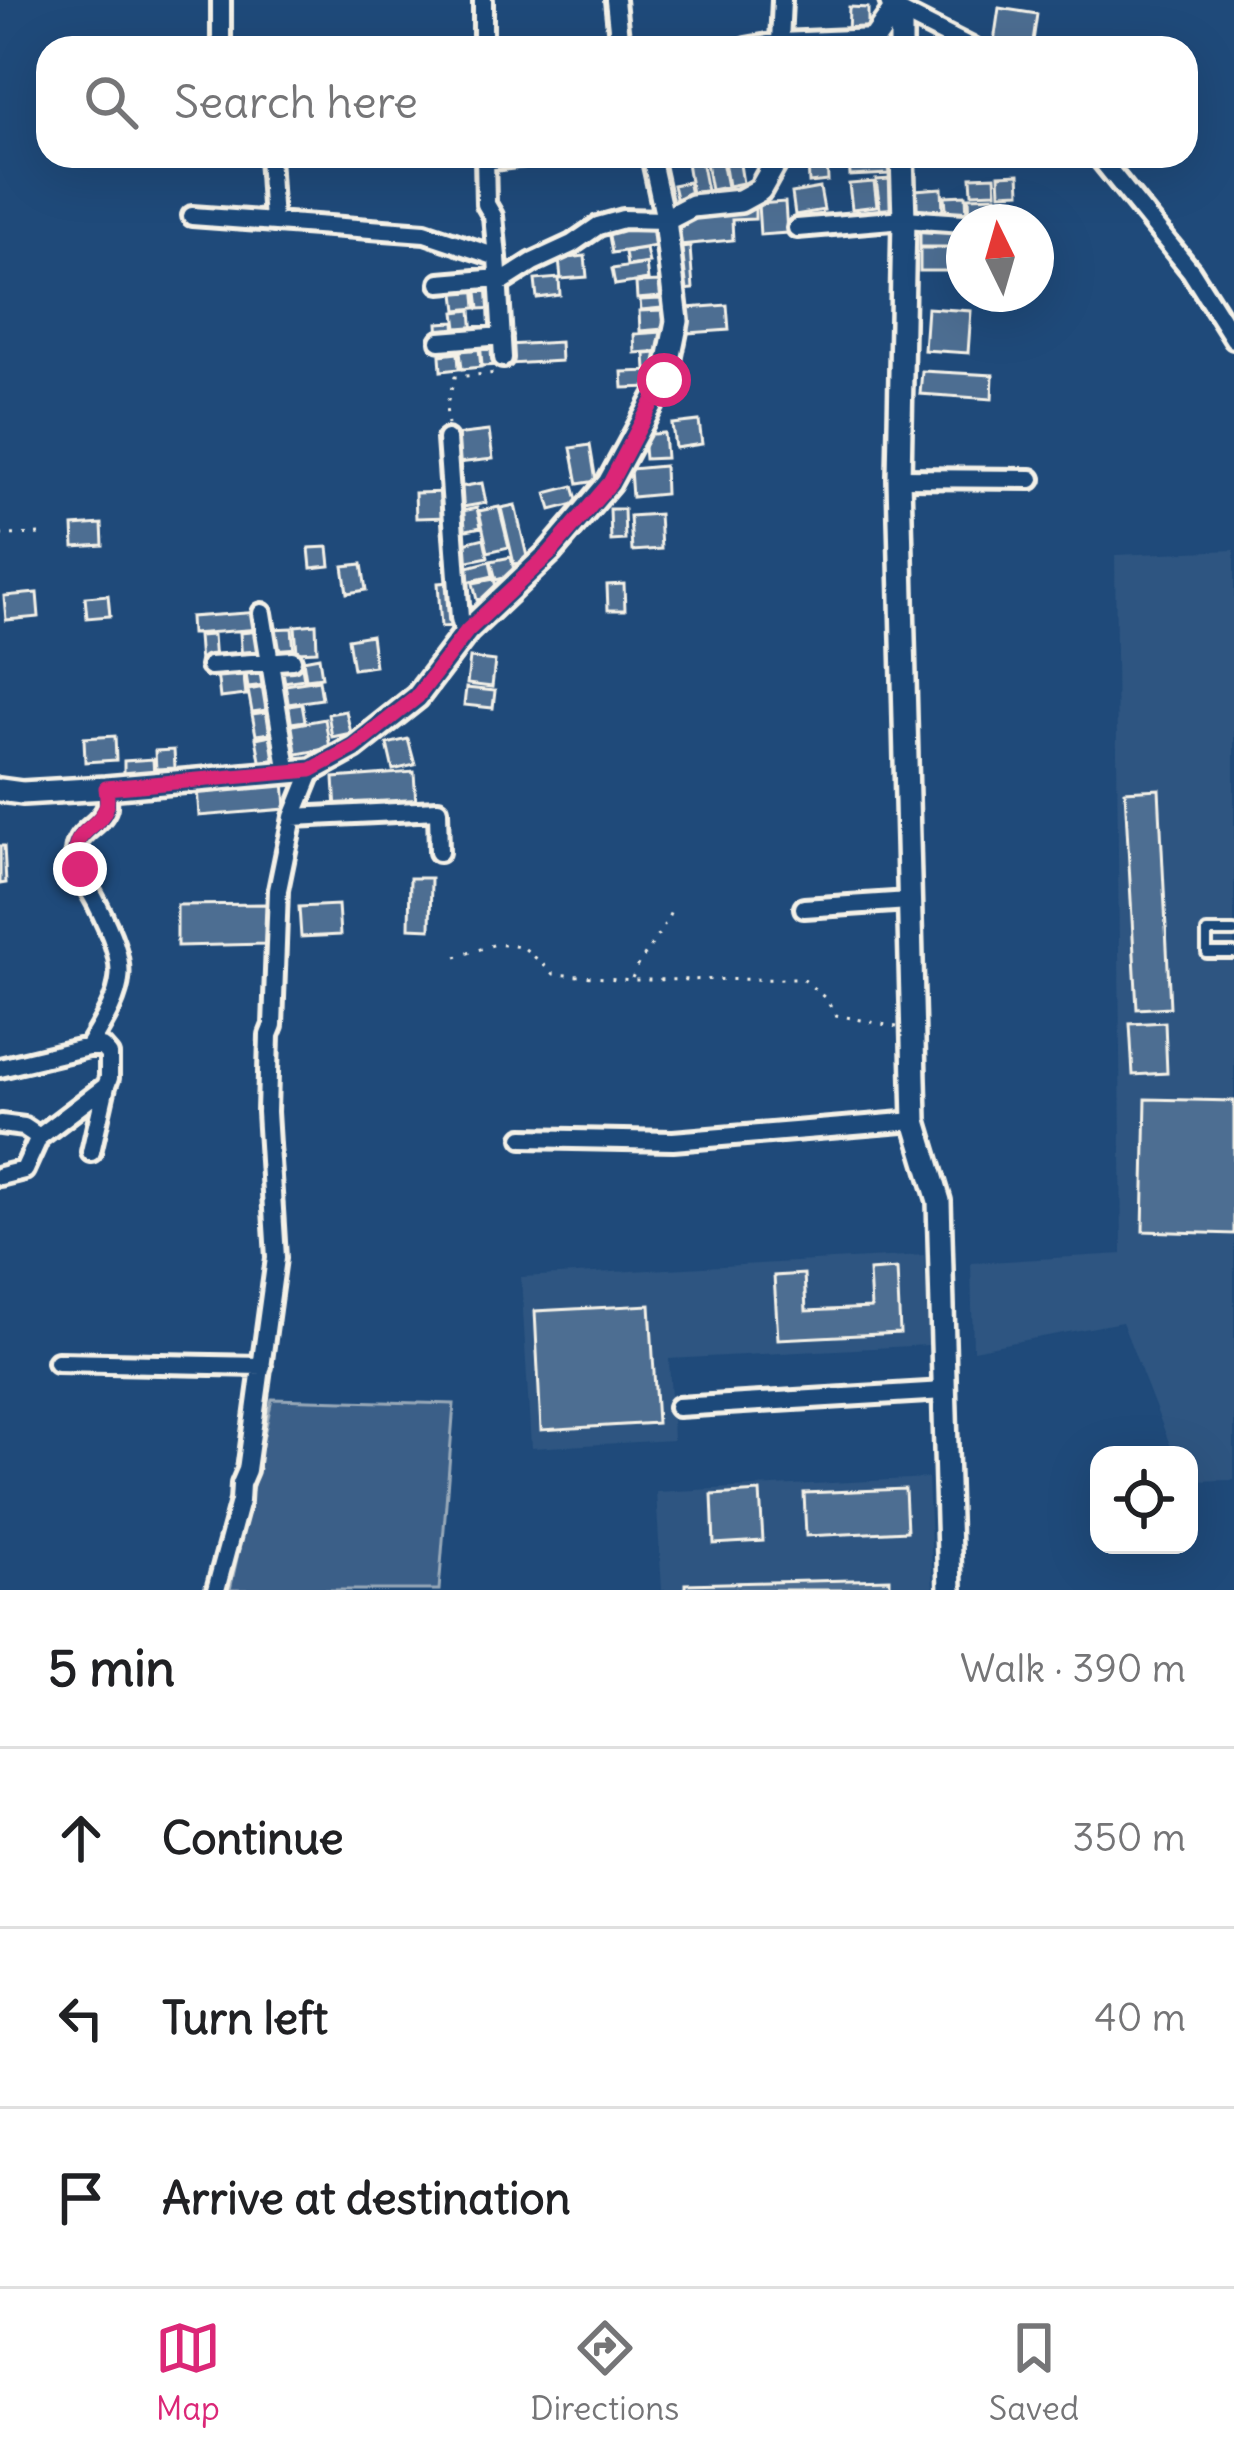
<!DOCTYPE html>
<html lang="en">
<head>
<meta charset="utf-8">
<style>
  :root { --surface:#fff; --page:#f6f6f6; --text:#202124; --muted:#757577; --line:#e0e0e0; --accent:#db2777 }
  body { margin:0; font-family:Delius,sans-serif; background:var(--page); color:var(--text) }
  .controls { position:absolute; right:36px; bottom:36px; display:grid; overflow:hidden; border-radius:24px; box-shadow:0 12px 48px #0002 }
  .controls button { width:108px; height:108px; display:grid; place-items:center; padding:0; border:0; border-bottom:3px solid var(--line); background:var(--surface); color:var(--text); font:60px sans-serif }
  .compass { position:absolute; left:946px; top:204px; width:108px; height:108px; border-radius:50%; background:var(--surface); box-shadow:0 12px 48px #0002; rotate:355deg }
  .stop { position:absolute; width:36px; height:36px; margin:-27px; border:9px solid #db2777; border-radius:50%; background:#fff }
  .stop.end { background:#db2777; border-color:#fff; box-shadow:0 3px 12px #0008 }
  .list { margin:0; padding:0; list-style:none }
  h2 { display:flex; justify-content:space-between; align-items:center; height:156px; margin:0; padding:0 48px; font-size:51px }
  h2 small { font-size:39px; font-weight:400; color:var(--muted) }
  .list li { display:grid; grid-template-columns:78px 1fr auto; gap:36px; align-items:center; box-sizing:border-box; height:180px; padding:0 48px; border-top:3px solid var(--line) }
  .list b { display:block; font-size:45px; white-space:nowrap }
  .list em { font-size:39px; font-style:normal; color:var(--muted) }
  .icon { flex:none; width:66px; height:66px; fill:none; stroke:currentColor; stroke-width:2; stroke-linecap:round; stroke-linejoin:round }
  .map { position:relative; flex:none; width:1234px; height:1590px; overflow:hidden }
  .search { position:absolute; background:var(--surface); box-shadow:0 12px 48px #0002; left:36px; right:36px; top:36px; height:132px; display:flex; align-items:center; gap:30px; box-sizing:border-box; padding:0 42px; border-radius:36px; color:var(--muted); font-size:45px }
  .sheet { height:696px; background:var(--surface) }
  nav { display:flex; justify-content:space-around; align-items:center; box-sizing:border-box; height:168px; border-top:3px solid var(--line); background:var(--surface); font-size:33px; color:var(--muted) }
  nav a { display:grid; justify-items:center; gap:6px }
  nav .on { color:var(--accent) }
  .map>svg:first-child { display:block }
</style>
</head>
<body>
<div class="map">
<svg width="1234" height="1590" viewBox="0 0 1234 1590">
  <rect width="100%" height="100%" fill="#1f4a7a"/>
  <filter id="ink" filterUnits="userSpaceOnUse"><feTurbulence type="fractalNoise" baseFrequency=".00833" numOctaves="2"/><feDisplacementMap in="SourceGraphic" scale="24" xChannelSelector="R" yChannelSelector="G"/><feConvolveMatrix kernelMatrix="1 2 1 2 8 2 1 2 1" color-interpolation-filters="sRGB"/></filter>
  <g filter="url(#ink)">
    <!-- built -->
    <path fill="#2d5581" d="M1234,550V1480L1189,1481V1455H1174L1122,1322L973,1350L971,1263L1122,1254L1115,555Z
      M924,1255L929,1345L669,1359L673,1440L531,1448L521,1277Z
      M928,1478L933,1590H662L656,1492Z"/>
    <!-- green -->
    <path fill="#3a5f88" stroke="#97a8b8" stroke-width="3" d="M272,1399L454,1404L439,1590H230Z"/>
    <!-- building -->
    <path fill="#4d6e92" stroke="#f4f1e8" stroke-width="3" d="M849,7L868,8V37L848,36Z
      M999,8L1037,14L1032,48L994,42Z
      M721,156L727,187L711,190L705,157Z
      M849,156H888L889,174L850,176Z
      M739,158L743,183L728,186L724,161Z
      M827,158L828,181L809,183L808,159Z
      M701,160L707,191L692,194L687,162Z
      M1019,174L1020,192L1000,193L999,175Z
      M995,176L996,192L972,193L971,177Z
      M891,179L895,214L881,216L876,180Z
      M688,182L692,198L677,202L673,185Z
      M874,182L877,206L852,209L849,184Z
      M820,188L824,210L795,215L792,193Z
      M942,188L943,212L917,214L915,190Z
      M966,195L967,218L947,220L945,196Z
      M996,196L997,217L970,219L969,197Z
      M785,202L787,233L760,235L758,204Z
      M755,209V219L732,220L733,240L679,245L678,223L712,210Z
      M1011,214H1032V222H1011Z
      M652,224L656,246L612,253L608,230Z
      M920,227L957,228L956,247H920Z
      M690,247L693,289L682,290L678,248Z
      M920,248H956V271H920Z
      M646,249L649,263L627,266L625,252Z
      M585,256L587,277L561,279L559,259Z
      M646,264L648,280L615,285L612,269Z
      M559,278L560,295L537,298L535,280Z
      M494,282L496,308L479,309L476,284Z
      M660,282L661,297L637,299L636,283Z
      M474,283L476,308L457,310L454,285Z
      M661,299L662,308L641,310L640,300Z
      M727,305L729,330L689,333L687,308Z
      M927,308L971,311L968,353L924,350Z
      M471,310L473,335L458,336L455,312Z
      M663,310L664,329L640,331L639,311Z
      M455,322L456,336L439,338L438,323Z
      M663,332L664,351L635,353L634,334Z
      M497,338L500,365L482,366L480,340Z
      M478,340L481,367L462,369L459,342Z
      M560,342L561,361L509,364L508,345Z
      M458,353L459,369L441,371L440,355Z
      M658,353L659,369L646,370L645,354Z
      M652,371V387L623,388L622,372Z
      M922,371L993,375L992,399L920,394Z
      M699,421L702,444L675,448L672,424Z
      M489,431L493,459L457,463L454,435Z
      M664,433L666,458L645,459L643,435Z
      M590,445L596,481L578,484L571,448Z
      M664,466L665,494L632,497L630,469Z
      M482,483L486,503L463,507L460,487Z
      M573,486L578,503L551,510L546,493Z
      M449,492L450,517L416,518L415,493Z
      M515,505L528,561L514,564L501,508Z
      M499,507L509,547L488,552L479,511Z
      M477,508L481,527L462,531L458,512Z
      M610,509H624L625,540L611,541Z
      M659,514L661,549L632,551L630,516Z
      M102,524L103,545L74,547L73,526Z
      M484,538L488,557L464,562L460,544Z
      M328,547L330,566L311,568L309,548Z
      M511,557L515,575L496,580L491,561Z
      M490,561L493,576L467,582L464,568Z
      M362,564L366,590L347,593L343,566Z
      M494,579L498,595L477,600L473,583Z
      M452,582L455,626L441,627L438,583Z
      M624,584L625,610H608L607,585Z
      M37,593L39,617L6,620L4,596Z
      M108,595L110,616L87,618L85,597Z
      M260,612L261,629L191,634L190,617Z
      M316,624L317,651L297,652L295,626Z
      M292,628L294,653L272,655L270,629Z
      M261,631L264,658L242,660L240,633Z
      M213,635L215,662L200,663L198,636Z
      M371,635L375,666L353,669L348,639Z
      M319,657L322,677L306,679L303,660Z
      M470,658L495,661L492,687L467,684Z
      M301,661L304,679L277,683L274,664Z
      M262,665L265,685L248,687L245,668Z
      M243,669L246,695L220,698L217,672Z
      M319,680L322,699L281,705L279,686Z
      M270,686L274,709L252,712L248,690Z
      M466,688L495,691L493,708L464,705Z
      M302,704L305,721L284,724L282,707Z
      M274,711L278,732L256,735L252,714Z
      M346,711L351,733L332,737L328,714Z
      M325,719L330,748L292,755L287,726Z
      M276,734L280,763L261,766L256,738Z
      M115,736L116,760L85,762L84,738Z
      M408,739L415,765L393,770L387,744Z
      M174,750L175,768L156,769L155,751Z
      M153,759L154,776L124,778V761Z
      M414,772L416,805L336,810L334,778Z
      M284,780L286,809L199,816L197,787Z
      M1159,789L1170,1007L1137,1009L1125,791Z
      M0,846H4L6,883L0,884Z
      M410,878H431L430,929L409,928Z
      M268,904V944L177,946V905Z
      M338,905L340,935L301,937L299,907Z
      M1165,1022L1167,1073L1133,1075L1130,1024Z
      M1146,1099L1234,1101V1234L1143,1231Z
      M897,1269L900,1333L778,1339L774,1276L804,1274L806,1311L871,1308L869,1271Z
      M650,1305L657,1423L541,1430L535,1311Z
      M905,1489L907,1531L806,1536L804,1493Z
      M760,1492L763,1541L714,1544L712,1495Z
      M890,1579V1590H685V1584Z"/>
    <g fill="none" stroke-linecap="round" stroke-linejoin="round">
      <!-- service casing -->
      <g stroke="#f4f1e8" stroke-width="16">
        <path id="service" d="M1234,932H1207V953H1234"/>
      </g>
      <!-- minor casing -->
      <g stroke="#f4f1e8" stroke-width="26">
        <path id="minor" d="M483,0V48
          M615,0L619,38L622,48
          M895,9L972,48
          M221,41V0
          M780,42L782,0
          M746,48L780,42L875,38
          M269,156L273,222
          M485,156L486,204L493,216L497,257L503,358
          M1098,156L1191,271L1234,339
          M485,157L493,160L525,156
          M192,216L425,233L497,257
          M797,228L904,219L964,223
          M440,283L499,278
          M500,283L533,262L572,244L598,226L623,219L665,220L651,156
          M440,341L502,336
          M447,439L460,618L464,635
          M899,478L1031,479
          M262,613L288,774
          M210,666L292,660
          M293,817L438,810L439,852
          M804,908L909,901
          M0,1068L88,1047C127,984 130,970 96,902C90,890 78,874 76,860C70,831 101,828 107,807C108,805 106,791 106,788
          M1,1124L24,1127L39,1137
          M523,1138L673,1141L915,1121
          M91,1152L106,1086
          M0,1176L24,1170L39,1137L106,1086L109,1078V1055L102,1047H88
          M57,1362L262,1366
          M678,1407L944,1391
          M216,1590L240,1501L241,1484L247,1470L276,1258L267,1112L269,1035L273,1025L278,890L293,817L312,770"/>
      </g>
      <!-- tertiary casing -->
      <g stroke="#f4f1e8" stroke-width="30">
        <path id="tertiary" d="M891,0L901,27V48
          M868,48L895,9
          M902,156L904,219L899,478L915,1121L939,1201L950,1590
          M0,790L22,793L106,788L312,770L354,747L417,697L467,631L550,552L609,483L665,380L677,321L665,220L692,206L740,201L760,190L779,156"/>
      </g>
      <!-- path -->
      <path stroke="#f4f1e8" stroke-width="3" stroke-dasharray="3 9" stroke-linecap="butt" d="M448,425L446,407L455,377L497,373
        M0,535L44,534
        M456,957L496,944L523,947L554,974L632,980L803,979L825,998L836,1015L897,1027
        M632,978C643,953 662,934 672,909"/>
      <!-- service -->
      <use href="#service" stroke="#1f4a7a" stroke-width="8"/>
      <!-- minor -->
      <use href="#minor" stroke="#1f4a7a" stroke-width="16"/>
      <!-- tertiary -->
      <use href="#tertiary" stroke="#1f4a7a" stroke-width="21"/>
    </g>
  </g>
  <g fill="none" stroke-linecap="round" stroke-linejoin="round" filter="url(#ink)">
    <!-- route -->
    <path stroke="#db2777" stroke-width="15" d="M80,869C64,831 97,832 106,808C108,803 107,795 106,788L311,770L354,747L417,697L467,631L550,553L610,483L664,380"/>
  </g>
</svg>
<div class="controls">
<button><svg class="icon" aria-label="locate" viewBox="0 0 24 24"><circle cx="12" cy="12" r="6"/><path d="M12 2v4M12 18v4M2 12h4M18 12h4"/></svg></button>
</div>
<svg class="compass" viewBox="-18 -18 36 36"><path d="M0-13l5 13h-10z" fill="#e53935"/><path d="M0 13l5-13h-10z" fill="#757577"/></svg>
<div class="stop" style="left:664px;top:380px"></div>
<div class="stop end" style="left:80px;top:869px"></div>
<div class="search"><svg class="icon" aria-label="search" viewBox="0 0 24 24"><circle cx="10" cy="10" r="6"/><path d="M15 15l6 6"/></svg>Search here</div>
</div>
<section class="sheet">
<h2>5 min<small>Walk · 390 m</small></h2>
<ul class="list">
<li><svg class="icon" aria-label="ahead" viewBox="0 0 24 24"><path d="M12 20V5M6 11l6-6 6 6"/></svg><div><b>Continue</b></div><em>350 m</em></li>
<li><svg class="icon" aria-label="left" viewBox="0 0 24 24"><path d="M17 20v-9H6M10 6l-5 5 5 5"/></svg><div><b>Turn left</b></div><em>40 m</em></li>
<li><svg class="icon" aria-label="arrive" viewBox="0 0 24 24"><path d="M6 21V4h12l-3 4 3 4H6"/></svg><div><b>Arrive at destination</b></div></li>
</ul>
</section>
<nav>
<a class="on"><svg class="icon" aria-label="map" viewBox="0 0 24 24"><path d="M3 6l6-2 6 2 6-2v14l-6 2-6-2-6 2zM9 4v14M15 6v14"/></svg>Map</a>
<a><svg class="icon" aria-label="directions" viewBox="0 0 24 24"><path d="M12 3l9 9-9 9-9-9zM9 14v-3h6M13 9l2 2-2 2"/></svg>Directions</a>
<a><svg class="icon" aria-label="saved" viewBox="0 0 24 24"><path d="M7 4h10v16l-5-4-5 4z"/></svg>Saved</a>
</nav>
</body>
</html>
